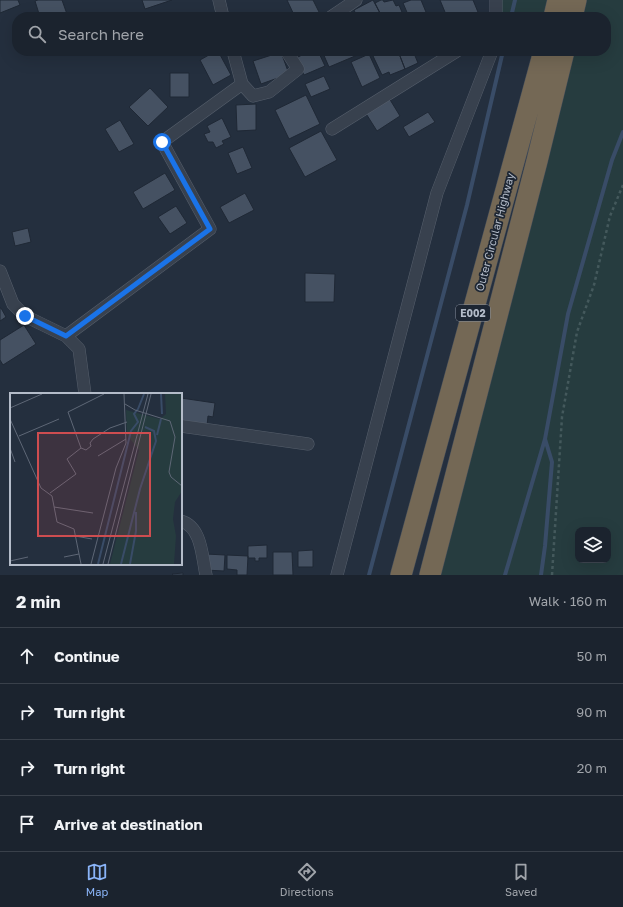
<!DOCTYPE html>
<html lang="en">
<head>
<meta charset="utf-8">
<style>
  :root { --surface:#1b232e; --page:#282f3a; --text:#f1f3f6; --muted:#a0a4aa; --line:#39404a; --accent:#8ab4f8 }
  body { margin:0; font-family:"Golos Text",sans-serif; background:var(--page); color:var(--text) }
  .controls { position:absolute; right:12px; bottom:12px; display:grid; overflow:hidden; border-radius:8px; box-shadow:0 4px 16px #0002 }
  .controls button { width:36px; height:36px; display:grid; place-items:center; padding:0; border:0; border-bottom:1px solid var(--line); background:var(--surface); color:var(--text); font:20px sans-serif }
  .stop { position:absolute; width:12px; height:12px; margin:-9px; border:3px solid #1a73e8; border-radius:50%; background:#fff }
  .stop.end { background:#1a73e8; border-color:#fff; box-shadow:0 1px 4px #0008 }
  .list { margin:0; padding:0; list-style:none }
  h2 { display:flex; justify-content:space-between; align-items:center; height:52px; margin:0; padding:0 16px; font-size:17px }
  h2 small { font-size:13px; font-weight:400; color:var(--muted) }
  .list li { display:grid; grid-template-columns:26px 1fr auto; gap:12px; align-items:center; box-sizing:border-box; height:56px; padding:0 16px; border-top:1px solid var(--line) }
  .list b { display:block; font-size:15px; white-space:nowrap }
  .list em { font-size:13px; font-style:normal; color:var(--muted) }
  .icon { flex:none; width:22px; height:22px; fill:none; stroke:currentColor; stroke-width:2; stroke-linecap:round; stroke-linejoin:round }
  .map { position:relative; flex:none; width:623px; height:575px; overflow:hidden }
  .search { position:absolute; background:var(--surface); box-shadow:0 4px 16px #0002; left:12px; right:12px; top:12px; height:44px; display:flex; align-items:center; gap:10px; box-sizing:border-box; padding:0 14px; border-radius:16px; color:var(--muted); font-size:15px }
  .sheet { height:276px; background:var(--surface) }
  nav { display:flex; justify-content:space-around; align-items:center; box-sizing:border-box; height:56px; border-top:1px solid var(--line); background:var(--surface); font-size:11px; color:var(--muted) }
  nav a { display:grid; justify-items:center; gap:2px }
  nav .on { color:var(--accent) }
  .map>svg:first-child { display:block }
</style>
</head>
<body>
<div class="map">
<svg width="623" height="575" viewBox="0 0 623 575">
  <rect width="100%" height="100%" fill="#242f3e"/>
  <!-- green -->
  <path fill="#263c3f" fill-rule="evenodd" d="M496,0H623V575H441L562,92L529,51H606V17H502L497,10ZM578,530H608V560H578Z"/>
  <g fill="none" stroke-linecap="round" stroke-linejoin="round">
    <!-- stream -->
    <path stroke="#394c67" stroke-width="4" d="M511,17L515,0
      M369,575L467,205L503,51
      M505,575L545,439L568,314L612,160L623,132
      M541,575L545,546L552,462L545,439"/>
  </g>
  <!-- building -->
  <path fill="#455162" stroke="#1f2835" d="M0,0H18L20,5L0,13Z
    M38,0H62L68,17H40L35,1Z
    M142,0H172L145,9Z
    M287,0H313L321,16L319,17H295Z
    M373,0L382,17H357L354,10Z
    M381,0H383L384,2L393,0L396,6L399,5L404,17H382L375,3Z
    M411,0H421L428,17H409L403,3Z
    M440,0H473L480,17H447Z
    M216,51H218L231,75L213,85L200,60Z
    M310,51H318L325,66L304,75L296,58Z
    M322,51H367L329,67Z
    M374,51H398L405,69L390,75L389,72L382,75L373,56L375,55Z
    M398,51H413L418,63L405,69Z
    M281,52L289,74L261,84L253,61Z
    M369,54L380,78L362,87L351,62Z
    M170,73H189V97H170Z
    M324,76L330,89L311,97L305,84Z
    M150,88L168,107L148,126L129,107Z
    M306,95L320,124L289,139L275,110Z
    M389,98L400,116L377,131L365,112Z
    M256,104V130L237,131L236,105Z
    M428,112L435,122L409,137L403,127Z
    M222,118L231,137L222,141L224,144L216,148L213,142H208L204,134L210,132L207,126Z
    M120,120L134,144L119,152L105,129Z
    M321,131L337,160L305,177L289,148Z
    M243,147L252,168L237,174L228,153Z
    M165,173L175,190L143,209L133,192Z
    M245,193L254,210L229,223L220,207Z
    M176,206L187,223L170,234L158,217Z
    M28,228L31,242L15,246L12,232Z
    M305,273L335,274L334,302H305Z
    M0,308H1L6,317L0,321Z
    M24,325L36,344L3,365L0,360V340Z
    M181,398L215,403L213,417L208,416L207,426L181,422Z
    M267,545V558H259V561H255V558H248V546Z
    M313,550V567H298V551Z
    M273,552H292L293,575H273Z
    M206,554L225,555L224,571L205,570Z
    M227,555L248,556L247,575H237V570L227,569Z
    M183,573V575H173L172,574Z"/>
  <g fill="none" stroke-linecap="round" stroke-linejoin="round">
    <!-- street casing -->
    <g stroke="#565f6c" stroke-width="13">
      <path id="street" d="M219,0L223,17
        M331,17L356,0
        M496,17V0
        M233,51L242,84L253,96L269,92L298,69L287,52L288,51
        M332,129L457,51
        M0,271L13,304L25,316L66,336L79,349L85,394
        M66,336L210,229L162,142L242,84
        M181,426L308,444
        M181,521C202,527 202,557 206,575
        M337,575L437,193L492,51"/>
    </g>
    <!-- highway casing -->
    <g stroke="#434c59" stroke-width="22">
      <path id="highway" d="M554,17L558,0
        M572,17L576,0
        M401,575L544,51
        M430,575L537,161L564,51"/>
    </g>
    <!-- path -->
    <path stroke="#44595c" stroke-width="2.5" stroke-dasharray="3 3" stroke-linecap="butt" d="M552,575L562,417L577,332L594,285L610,216L623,185"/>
    <!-- street -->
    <use href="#street" stroke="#38414e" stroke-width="12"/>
    <!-- highway -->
    <use href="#highway" stroke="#746855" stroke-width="21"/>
  </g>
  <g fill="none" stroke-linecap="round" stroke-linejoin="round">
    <!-- route -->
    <path stroke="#1a73e8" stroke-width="5" d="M25,316L66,336L210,229L162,142"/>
  </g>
  <g text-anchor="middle" stroke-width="3.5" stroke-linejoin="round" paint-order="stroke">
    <!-- shield labels -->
    <rect fill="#1d2633" stroke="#878f9c" stroke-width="1" x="456" y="305" width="34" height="16" rx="3"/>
    <g font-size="10" font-weight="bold" fill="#b4bcc9">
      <text x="473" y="317">E002</text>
    </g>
    <!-- street labels -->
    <g font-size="11" fill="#b4bcc9" stroke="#1d2633">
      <text transform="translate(495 232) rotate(-75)" y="4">Outer Circular Highway</text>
    </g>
  </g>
  <!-- overview -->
  <g transform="translate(10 393)">
    <rect width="172" height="172" fill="#242f3e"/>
    <path d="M155,1H172V98L165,109L163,126L166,143L164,171H100L129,57L117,42L116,17L150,26L156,21Z" fill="#263c3f"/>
    <path fill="none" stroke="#394c67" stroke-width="2" d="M151,1L152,21M128,16L134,1M147,42L151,26M88,171L121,38L128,29L124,21L128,16M111,171L130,96L146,48L144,38L135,34M120,171L126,138V119"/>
    <path fill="none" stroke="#5e6776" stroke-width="1" d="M94,1L58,19L71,55L76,57L81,53L80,50L83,46L100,35L117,29M115,11L125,17L160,28L165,44L159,79L161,84L172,93M0,15L32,1M0,26L31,95L42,103L47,129L64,136L71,171M9,43L49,26M0,55L5,69M88,63L116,46M40,100L66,81L57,66L71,55M44,114L83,120M65,143L82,146M54,164L69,161M0,168L18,164M81,171L106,75L116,50L114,1M93,171L138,1M98,171L141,1"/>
    <path fill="#ce4d50" fill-opacity="0.15" stroke="#ce4d50" stroke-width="2" d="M28,40H140V143H28Z"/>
    <rect width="172" height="172" fill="none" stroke="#b4bcc9" stroke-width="2"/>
  </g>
</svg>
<div class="controls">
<button><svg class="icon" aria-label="layers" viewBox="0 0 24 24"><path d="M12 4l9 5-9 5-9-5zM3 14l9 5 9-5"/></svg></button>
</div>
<div class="stop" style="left:162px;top:142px"></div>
<div class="stop end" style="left:25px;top:316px"></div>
<div class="search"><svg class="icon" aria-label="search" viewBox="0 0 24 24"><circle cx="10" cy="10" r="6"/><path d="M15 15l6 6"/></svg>Search here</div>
</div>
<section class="sheet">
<h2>2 min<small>Walk · 160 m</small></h2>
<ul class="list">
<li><svg class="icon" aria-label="ahead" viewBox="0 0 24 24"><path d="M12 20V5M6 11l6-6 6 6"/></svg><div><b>Continue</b></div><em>50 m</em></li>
<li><svg class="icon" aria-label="right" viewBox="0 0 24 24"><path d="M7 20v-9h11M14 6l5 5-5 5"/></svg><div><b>Turn right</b></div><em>90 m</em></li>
<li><svg class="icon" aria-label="right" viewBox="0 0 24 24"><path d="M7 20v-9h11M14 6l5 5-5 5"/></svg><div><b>Turn right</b></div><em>20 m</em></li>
<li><svg class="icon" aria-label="arrive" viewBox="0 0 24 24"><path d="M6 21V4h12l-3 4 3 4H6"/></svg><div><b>Arrive at destination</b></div></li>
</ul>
</section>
<nav>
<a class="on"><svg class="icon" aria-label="map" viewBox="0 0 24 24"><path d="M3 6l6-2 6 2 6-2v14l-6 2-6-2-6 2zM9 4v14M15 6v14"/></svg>Map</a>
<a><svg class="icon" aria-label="directions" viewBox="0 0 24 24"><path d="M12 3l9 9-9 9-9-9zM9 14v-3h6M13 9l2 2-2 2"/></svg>Directions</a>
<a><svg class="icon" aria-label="saved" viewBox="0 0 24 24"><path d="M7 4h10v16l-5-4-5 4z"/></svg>Saved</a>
</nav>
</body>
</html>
